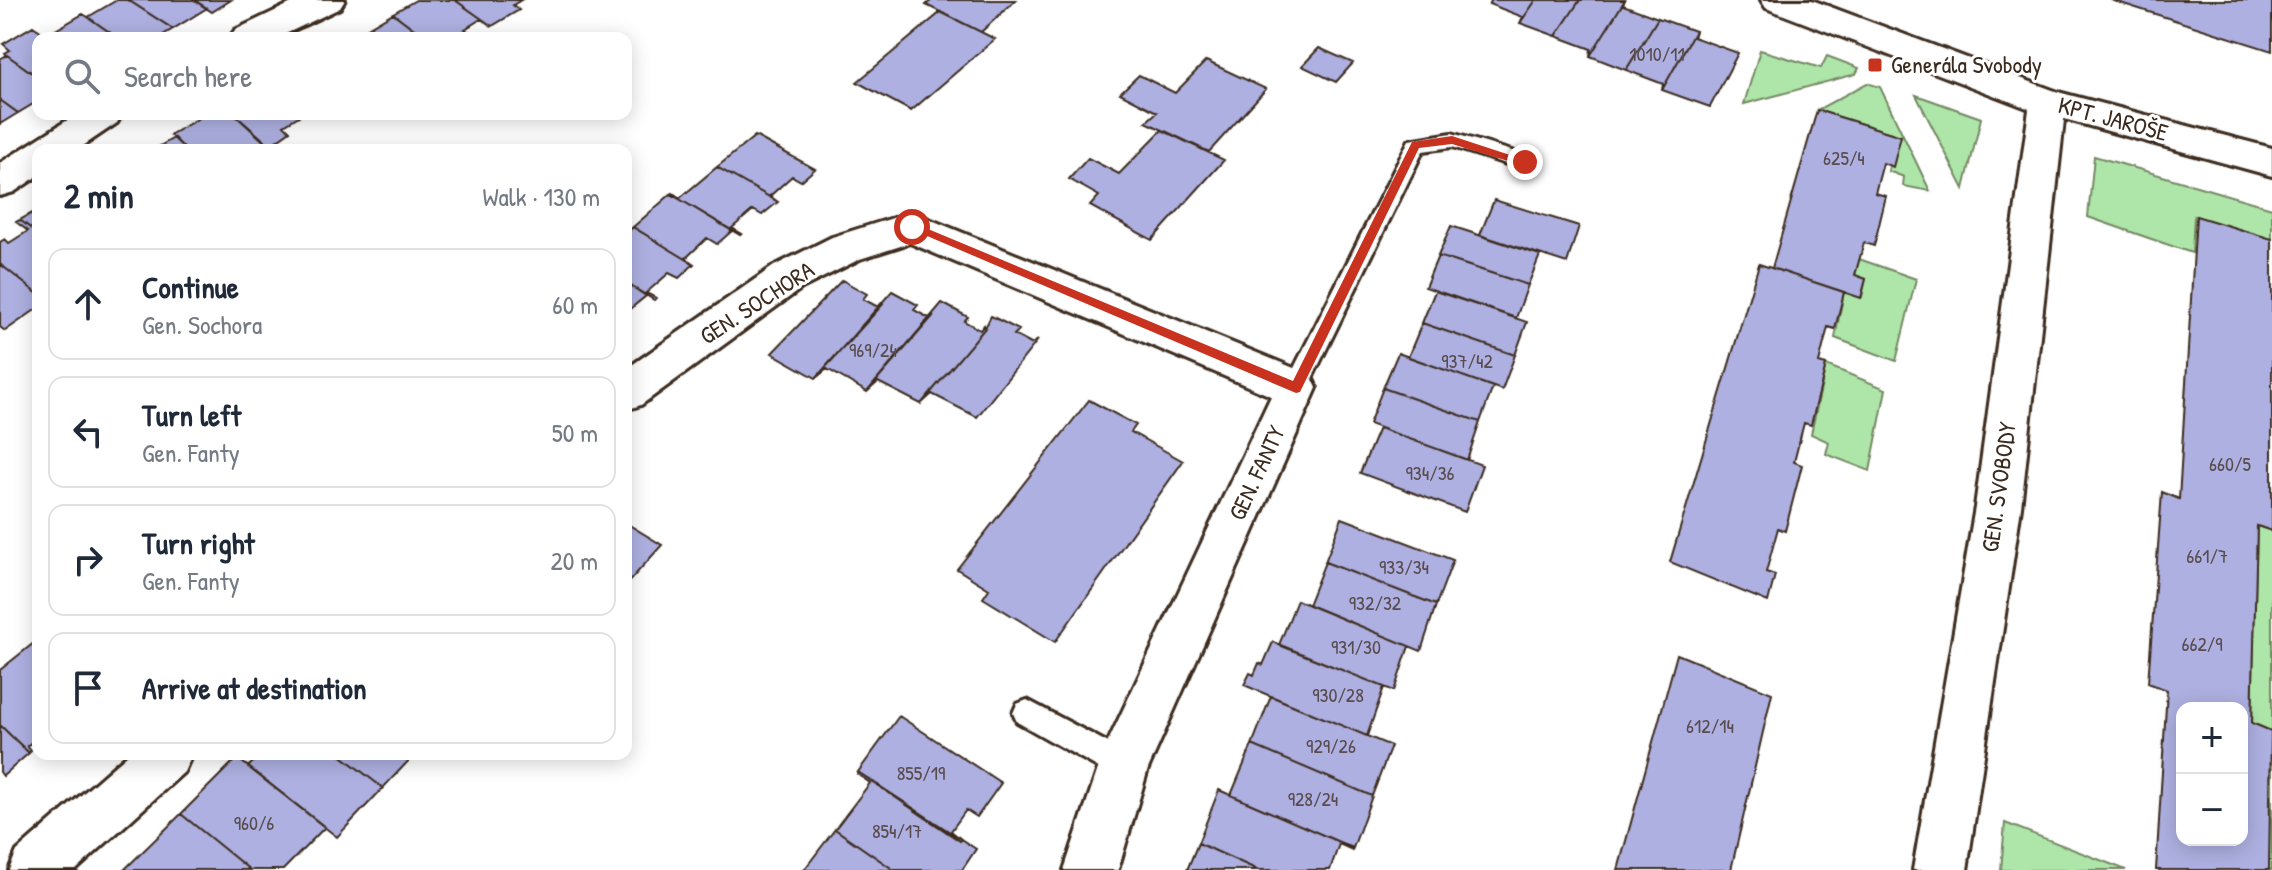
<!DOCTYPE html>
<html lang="en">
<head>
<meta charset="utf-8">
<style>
  :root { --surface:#fff; --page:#f2f2f3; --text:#1f2937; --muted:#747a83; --line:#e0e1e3 }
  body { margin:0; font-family:"Patrick Hand",sans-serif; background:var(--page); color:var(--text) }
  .controls { position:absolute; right:24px; bottom:24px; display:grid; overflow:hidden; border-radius:16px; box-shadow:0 4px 20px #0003 }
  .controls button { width:72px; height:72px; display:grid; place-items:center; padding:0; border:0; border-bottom:2px solid var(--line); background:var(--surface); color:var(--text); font:40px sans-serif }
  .stop { position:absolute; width:24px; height:24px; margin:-18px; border:6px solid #c8321e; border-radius:50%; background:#fff }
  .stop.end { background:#c8321e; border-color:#fff; box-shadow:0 2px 8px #0008 }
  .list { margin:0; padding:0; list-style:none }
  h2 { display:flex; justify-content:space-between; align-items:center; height:104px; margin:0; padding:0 32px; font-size:34px }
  h2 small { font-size:26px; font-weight:400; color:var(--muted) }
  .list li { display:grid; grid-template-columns:52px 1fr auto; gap:24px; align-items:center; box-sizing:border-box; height:112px; margin:0 16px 16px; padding:0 16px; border:2px solid var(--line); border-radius:16px }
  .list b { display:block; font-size:30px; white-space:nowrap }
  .list p { margin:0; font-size:26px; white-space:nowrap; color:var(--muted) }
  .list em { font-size:26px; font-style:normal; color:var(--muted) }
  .icon { flex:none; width:44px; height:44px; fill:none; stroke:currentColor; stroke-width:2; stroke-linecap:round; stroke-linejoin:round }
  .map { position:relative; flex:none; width:2272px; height:870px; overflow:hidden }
  .search { position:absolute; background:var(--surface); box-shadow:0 4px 20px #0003; left:32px; top:32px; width:600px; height:88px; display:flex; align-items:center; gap:20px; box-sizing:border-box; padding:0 28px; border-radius:16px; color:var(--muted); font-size:30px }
  .panel { position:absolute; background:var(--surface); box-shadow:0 4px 20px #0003; left:32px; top:144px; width:600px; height:616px; border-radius:16px }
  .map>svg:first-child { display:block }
</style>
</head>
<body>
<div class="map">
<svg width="2272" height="870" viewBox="0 0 2272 870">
  <rect width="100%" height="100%" fill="#fff"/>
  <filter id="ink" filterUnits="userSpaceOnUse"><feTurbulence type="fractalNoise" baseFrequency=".0125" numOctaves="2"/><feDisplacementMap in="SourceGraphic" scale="16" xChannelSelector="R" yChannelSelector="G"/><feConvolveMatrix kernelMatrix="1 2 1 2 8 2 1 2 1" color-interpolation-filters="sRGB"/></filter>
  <g filter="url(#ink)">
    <!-- green -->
    <path fill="#aee6aa" stroke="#748864" stroke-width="2" d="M1760,50L1821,68L1827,56L1859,68L1856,74L1744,104Z
      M1867,83L1880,87L1930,191L1903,186L1904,177L1888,171L1889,166H1893L1900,136L1817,110Z
      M1916,95L1981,118L1964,189Z
      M2094,156L2272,208V240L2194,216L2192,253L2088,217Z
      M1859,259L1916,279L1896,361L1835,338L1844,292L1862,297L1866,279L1855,275Z
      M1826,365L1886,389L1870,471L1826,454L1829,442L1811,434Z
      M2257,526L2272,531V870H2268L2252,723Z
      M2005,823L2126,870H2001Z"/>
    <!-- building -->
    <path fill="#aeb0e1" stroke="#3b2a1e" stroke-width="2" fill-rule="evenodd" d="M117,0H128L173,29L158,38H118L88,17Z
      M128,0H194L207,8L173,29Z
      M194,0H231L212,12Z
      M416,0H455L492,26L481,19L465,29L472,34L465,38H426L393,13Z
      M455,0H521L513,5L519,10L492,26Z
      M932,0H1016L981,32L926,5Z
      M1492,0H1536L1520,23L1523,17L1489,4Z
      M1536,0H1580L1556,36L1520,23Z
      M1580,0H1625L1590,56L1591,49L1556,36Z
      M1625,0L1623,5L1658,18L1626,70L1590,56Z
      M2111,0H2272V51Z
      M941,12L995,39L911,111L857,82Z
      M393,13L426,38H355L350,34L354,36Z
      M83,14L88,17L118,38H51L47,35Z
      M1658,18L1695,31L1662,90L1663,84L1626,70Z
      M33,26L51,38H38V77L7,55L5,53L10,50L3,44Z
      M1695,31L1693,37L1738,53L1710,107L1662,90Z
      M1319,48L1353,63L1336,82L1302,66Z
      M7,55L38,77V101L18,113L0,100V59Z
      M1206,61L1266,89L1209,152L1146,122L1157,112L1120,93L1139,75L1175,93Z
      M0,100L18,113L0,124Z
      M1817,110L1901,136L1893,167L1883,163L1875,193L1886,196L1874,246L1864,243L1855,275L1866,279L1861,298L1772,268Z
      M206,114H234L265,141L250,150H186L170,135Z
      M234,114H302L284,125L290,131L269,146Z
      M1162,130L1224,160L1152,240L1090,206L1099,196L1069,179L1088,158L1119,174Z
      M755,136L815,169L801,181L792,176L770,196L778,202L717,167Z
      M174,138L186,150H153Z
      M717,167L778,202L762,215L753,210L732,228L742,234L740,235L671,194L673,193L680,198Z
      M671,194L732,231L717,244L707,238L686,258L694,264L633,227Z
      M1494,200L1579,226L1567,263L1480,235Z
      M38,210V234L20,220Z
      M2196,216L2272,239V531L2257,526L2252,723L2271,731L2269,870H2156L2167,690L2148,683L2162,492L2179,499ZM2182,708H2242V840H2182Z
      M20,220L38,234V294L0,264V242L5,239L9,243L28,231L16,222Z
      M1451,226L1540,255L1528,285L1438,256Z
      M633,227L694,264L679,278L669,273L646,293L656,298L654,300L626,283V233Z
      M1438,256L1528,285L1516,318L1425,287Z
      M0,264L38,294V308L5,331L0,327Z
      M1759,264L1844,292L1835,329L1828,327L1819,363L1826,365L1811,425L1804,423L1794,462L1802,465L1785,531L1778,528L1766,572L1775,575L1768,602L1670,562Z
      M842,280L867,294L863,299L878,307L884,303L816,378L772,353Z
      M626,283L646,296L630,309L626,307Z
      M892,291L918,305L914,310L929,318L934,315L867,392L827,369L816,378Z
      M1435,291L1527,322L1515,355L1422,323Z
      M942,303L968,317L964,321L980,330L984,325L985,328L921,404L878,382L867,392Z
      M991,316L1019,330L1014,335L1031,344L1038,340L977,417L932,394L921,404L985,328Z
      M1422,323L1515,355L1502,390L1408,357Z
      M1398,353L1493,387L1480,422L1383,388Z
      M1383,388L1480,422L1467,460L1369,424Z
      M1089,400L1136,425L1131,432L1183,461L1055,642L983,598L989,589L957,569Z
      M1379,428L1482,465L1465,512L1360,473Z
      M1342,518L1453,560L1436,605L1325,562Z
      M626,523L662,545L626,585Z
      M1325,562L1436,605L1421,651L1308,605Z
      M1297,600L1409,646L1394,691L1279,645Z
      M35,642L38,645V737L27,746L31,751L29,753L0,725V670Z
      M1273,642L1384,687L1367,736L1244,685L1250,673L1254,675L1259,663L1263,665Z
      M1677,654L1772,693L1731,870H1618Z
      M1271,696L1391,746L1372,796L1252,745Z
      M899,716L1001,783L977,817L966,810L951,831L961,839L960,841L858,772Z
      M0,725L29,753L3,776L0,772Z
      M1252,745L1372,796L1353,848L1231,795Z
      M261,754H339L383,788L337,837L248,767Z
      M339,754H415L383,788Z
      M237,758L325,827L283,870H250L181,814Z
      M858,772L976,849L962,870H894L835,829L870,783L857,774Z
      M1219,790L1353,848L1352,850L1339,844L1330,870H1258L1198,843Z
      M181,814L250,870H124Z
      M835,829L894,870H804Z
      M1198,843L1258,870H1187Z"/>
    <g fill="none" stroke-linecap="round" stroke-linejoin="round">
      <!-- lane casing -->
      <g stroke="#3b2a1e" stroke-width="6">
        <path id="lane" d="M1452,133L1532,157L1535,162L1532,167L1525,170L1452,147L1423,151L1304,395L1296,398L1288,395L1284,388L1409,140Z
          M1027,700L1133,756L1137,766L1133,776L1123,780L1113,776L1017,722L1013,713L1017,704Z"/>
      </g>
      <!-- street casing -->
      <g stroke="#3b2a1e" stroke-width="6">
        <path id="street" d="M298,0H345L340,8L277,38H229L235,30Z
          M2048,89L2061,93L2066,102L2021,507L1967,870H1913L1975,507L2030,102L2035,93Z
          M77,114H122L117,123L77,150H38V176L14,192L0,196V163Z
          M912,212L1311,375L1317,388L1148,769L1118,870H1064L1105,748L1271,396L910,243L860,259L802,288L641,405L626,410V369L774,266L832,237Z
          M128,754H192L184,772L76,870H9L17,851Z"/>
      </g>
      <!-- secondary casing -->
      <g stroke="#3b2a1e" stroke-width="6">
        <path id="secondary" d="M1761,0H1812L2058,92L2272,148V176L2035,111L1766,8Z"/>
      </g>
      <!-- lane -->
      <use href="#lane" fill="#fff" fill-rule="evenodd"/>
      <!-- street -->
      <use href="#street" fill="#fff" fill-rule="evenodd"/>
      <!-- secondary -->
      <use href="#secondary" fill="#fff" fill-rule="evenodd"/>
    </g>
  </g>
  <!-- route -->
  <path fill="#c8321e" d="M1452,136L1531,162L1525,166L1452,144L1419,148L1300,392L1296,393L906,227L912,222L916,224L1293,381L1412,142Z"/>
  <!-- markers -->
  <rect fill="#c8321e" stroke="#fff" stroke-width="3" x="1867" y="57" width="16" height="16" rx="4"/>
  <g text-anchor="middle" stroke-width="6" stroke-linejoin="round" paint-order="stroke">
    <!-- number labels -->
    <g font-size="20" fill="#584c4f">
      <text x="1657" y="61">1010/11</text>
      <text x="1844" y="165">625/4</text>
      <text x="873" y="357">969/24</text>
      <text x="1467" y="368">937/42</text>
      <text x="2230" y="471">660/5</text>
      <text x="1430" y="480">934/36</text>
      <text x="2207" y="563">661/7</text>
      <text x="1404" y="574">933/34</text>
      <text x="1375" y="610">932/32</text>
      <text x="2202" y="651">662/9</text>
      <text x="1356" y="654">931/30</text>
      <text x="1338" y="702">930/28</text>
      <text x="1710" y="733">612/14</text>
      <text x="1331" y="753">929/26</text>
      <text x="921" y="780">855/19</text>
      <text x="1313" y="806">928/24</text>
      <text x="254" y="830">960/6</text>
      <text x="897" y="838">854/17</text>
    </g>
    <!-- poi labels -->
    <g font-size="24" fill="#3b2a1e" stroke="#fff" text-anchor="start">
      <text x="1891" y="73">Generála Svobody</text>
    </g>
    <!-- street labels -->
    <g font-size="24" fill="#3b2a1e" stroke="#fff">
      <text transform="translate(2113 119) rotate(15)" y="8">KPT. JAROŠE</text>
      <text transform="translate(757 303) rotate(-33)" y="8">GEN. SOCHORA</text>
      <text transform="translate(1257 473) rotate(-65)" y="8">GEN. FANTY</text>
      <text transform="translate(1999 487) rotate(-82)" y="8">GEN. SVOBODY</text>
    </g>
  </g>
</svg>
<div class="controls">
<button>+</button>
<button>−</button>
</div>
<div class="stop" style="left:912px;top:227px"></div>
<div class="stop end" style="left:1525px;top:162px"></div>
<div class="search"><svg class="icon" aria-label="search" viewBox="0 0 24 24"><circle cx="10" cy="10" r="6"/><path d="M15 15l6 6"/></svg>Search here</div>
<section class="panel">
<h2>2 min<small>Walk · 130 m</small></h2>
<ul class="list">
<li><svg class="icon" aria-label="ahead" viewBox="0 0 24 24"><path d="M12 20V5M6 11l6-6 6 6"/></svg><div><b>Continue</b><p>Gen. Sochora</p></div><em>60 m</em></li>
<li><svg class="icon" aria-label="left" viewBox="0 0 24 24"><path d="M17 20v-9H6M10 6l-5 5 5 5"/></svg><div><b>Turn left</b><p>Gen. Fanty</p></div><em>50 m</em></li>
<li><svg class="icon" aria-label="right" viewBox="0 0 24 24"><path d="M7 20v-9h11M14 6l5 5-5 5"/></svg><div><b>Turn right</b><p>Gen. Fanty</p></div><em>20 m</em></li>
<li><svg class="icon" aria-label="arrive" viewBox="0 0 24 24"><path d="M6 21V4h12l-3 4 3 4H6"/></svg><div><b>Arrive at destination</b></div></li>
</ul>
</section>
</div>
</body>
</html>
